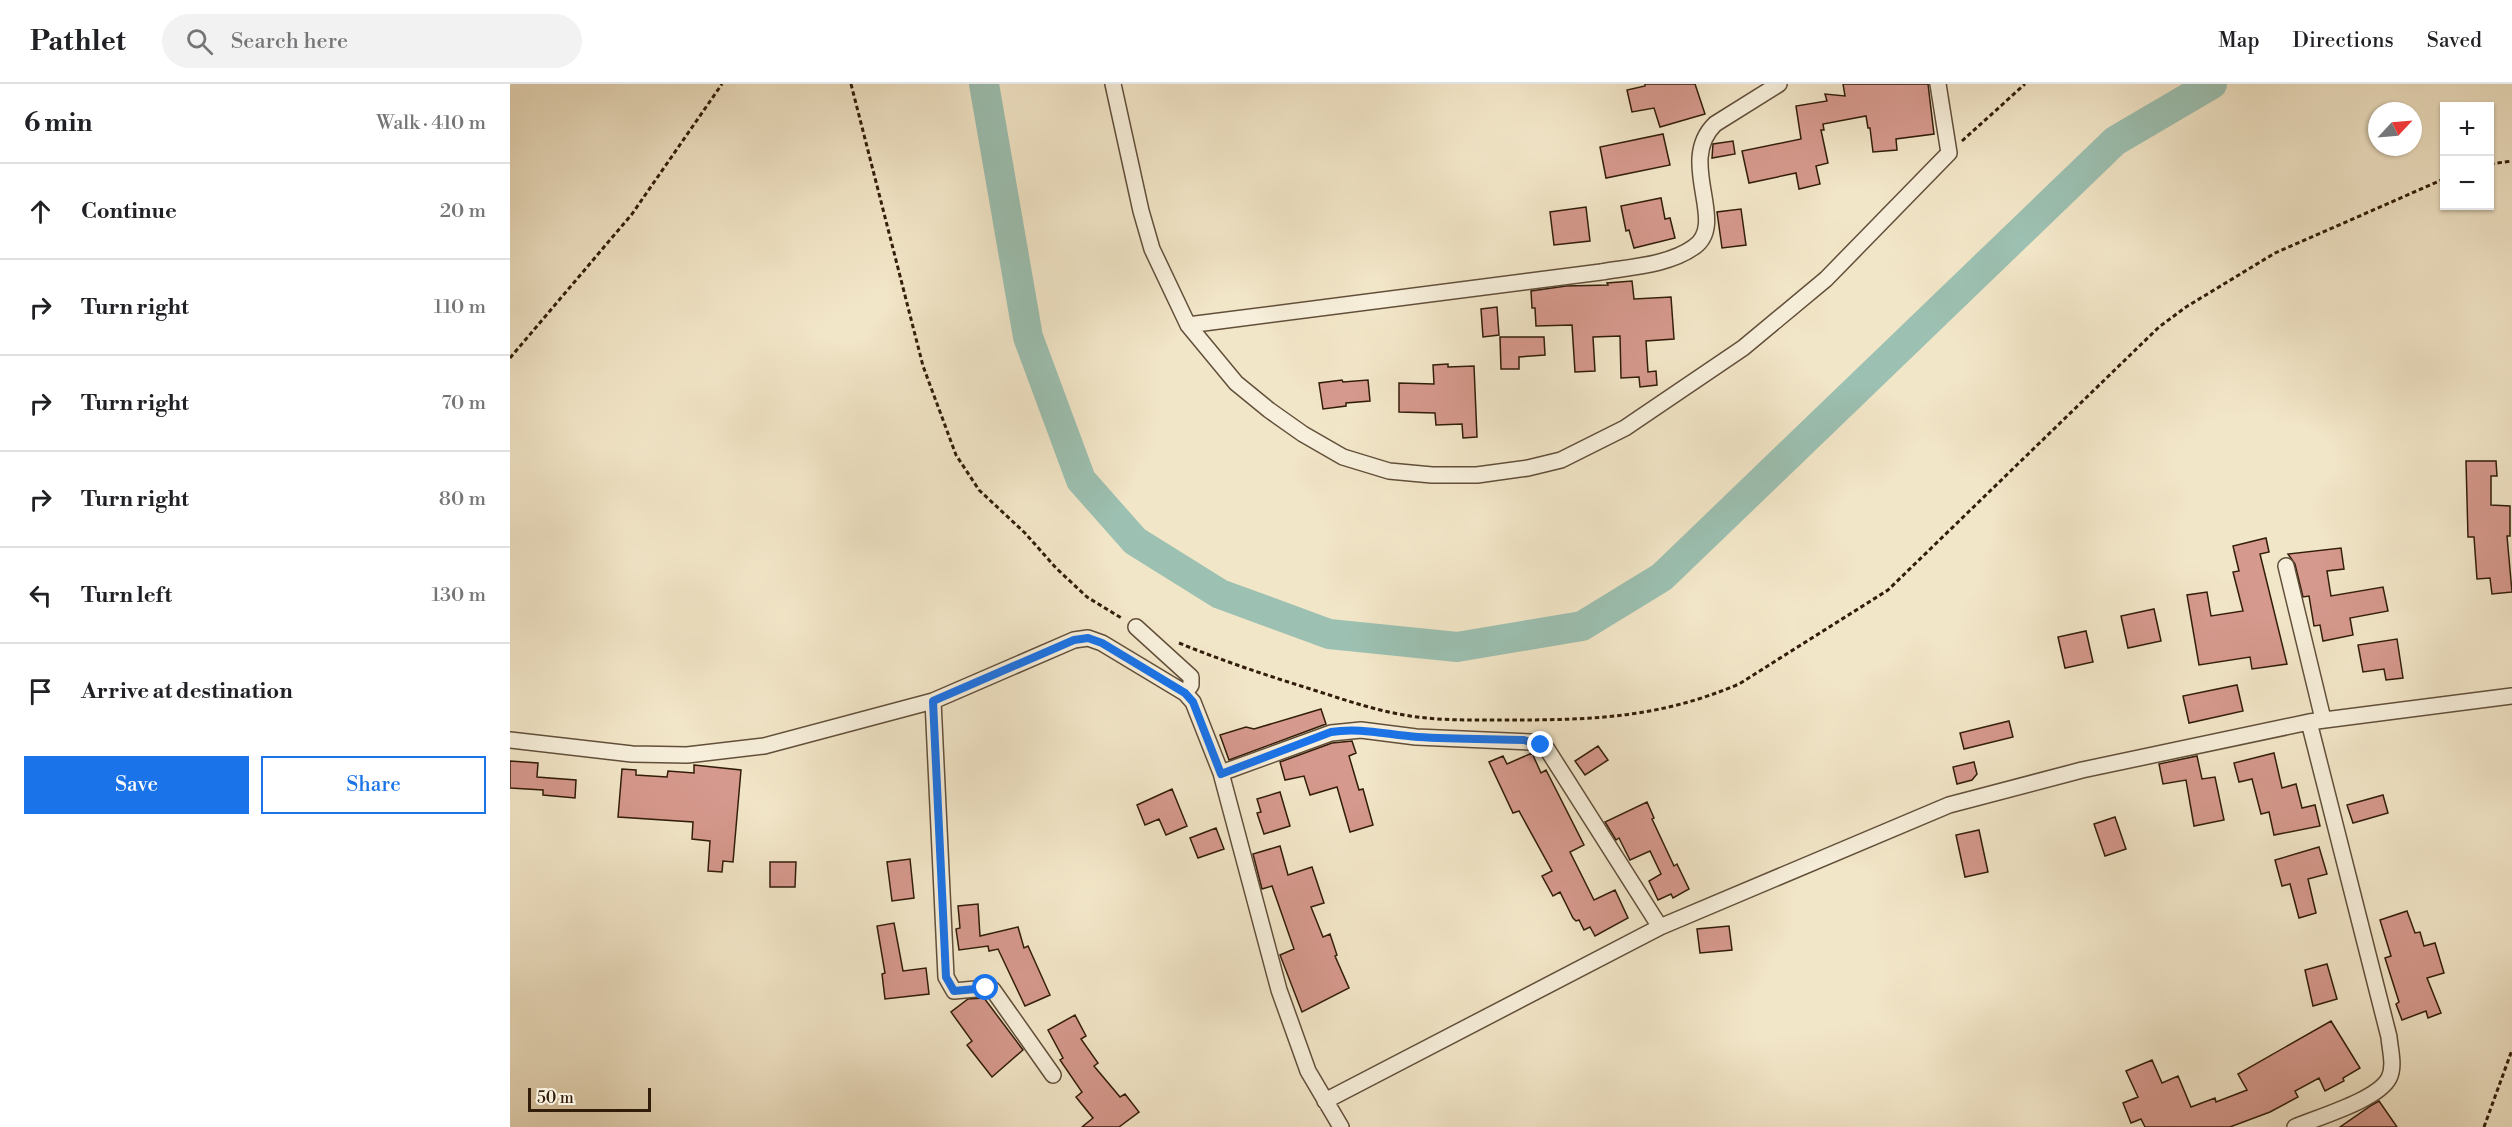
<!DOCTYPE html>
<html lang="en">
<head>
<meta charset="utf-8">
<style>
  :root { --surface:#fff; --page:#f2f2f2; --text:#202124; --muted:#757577; --line:#e0e0e0; --accent:#1a73e8 }
  body { margin:0; font-family:"Libre Bodoni",serif; background:var(--page); color:var(--text) }
  .controls { position:absolute; right:18px; top:18px; display:grid; overflow:hidden; border-radius:0px; box-shadow:0 2px 4px #0004 }
  .controls button { width:54px; height:54px; display:grid; place-items:center; padding:0; border:0; border-bottom:2px solid var(--line); background:var(--surface); color:var(--text); font:30px sans-serif }
  .compass { position:absolute; left:1858px; top:18px; width:54px; height:54px; border-radius:50%; background:var(--surface); box-shadow:0 2px 4px #0004; rotate:64deg }
  .scale { position:absolute; left:18px; bottom:15px; width:123px; box-sizing:border-box; padding-left:6px; border:3px solid #321d0a; border-top:0; font-size:16px; line-height:21px; white-space:nowrap; color:#321d0a; -webkit-text-stroke:4px #f7efdb; paint-order:stroke }
  .stop { position:absolute; width:18px; height:18px; margin:-14px; border:4px solid #1a73e8; border-radius:50%; background:#fff }
  .stop.end { background:#1a73e8; border-color:#fff; box-shadow:0 2px 6px #0008 }
  .list { margin:0; padding:0; list-style:none }
  h2 { display:flex; justify-content:space-between; align-items:center; height:78px; margin:0; padding:0 24px; font-size:26px }
  h2 small { font-size:20px; font-weight:400; color:var(--muted) }
  .list li { display:grid; grid-template-columns:39px 1fr auto; gap:18px; align-items:center; box-sizing:border-box; height:96px; padding:0 24px; border-top:2px solid var(--line) }
  .list b { display:block; font-size:22px; white-space:nowrap }
  .list em { font-size:20px; font-style:normal; color:var(--muted) }
  .actions { display:flex; gap:12px; padding:18px 24px }
  .actions a { flex:1; padding:14px 0; border:2px solid var(--accent); border-radius:0px; text-align:center; font-size:21px; color:var(--accent) }
  .actions .main { background:var(--accent); color:#fff }
  .icon { flex:none; width:33px; height:33px; fill:none; stroke:currentColor; stroke-width:2; stroke-linecap:round; stroke-linejoin:round }
  .map { position:relative; flex:none; width:2002px; height:1043px; overflow:hidden }
  header { display:flex; align-items:center; gap:36px; box-sizing:border-box; height:84px; padding:0 30px; background:var(--surface); border-bottom:2px solid var(--line) }
  header strong { font-size:28px }
  nav { display:flex; gap:33px; margin-inline-start:auto; font-size:21px }
  .search { width:420px; height:54px; background:var(--page); display:flex; align-items:center; gap:15px; box-sizing:border-box; padding:0 21px; border-radius:33px; color:var(--muted); font-size:22px }
  main { display:flex }
  aside { flex:1; background:var(--surface) }
  .map>svg:first-child { display:block }
</style>
</head>
<body>
<header>
<strong>Pathlet</strong>
<div class="search"><svg class="icon" aria-label="search" viewBox="0 0 24 24"><circle cx="10" cy="10" r="6"/><path d="M15 15l6 6"/></svg>Search here</div>
<nav><a>Map</a><a>Directions</a><a>Saved</a></nav>
</header>
<main>
<aside>
<h2>6 min<small>Walk · 410 m</small></h2>
<ul class="list">
<li><svg class="icon" aria-label="ahead" viewBox="0 0 24 24"><path d="M12 20V5M6 11l6-6 6 6"/></svg><div><b>Continue</b></div><em>20 m</em></li>
<li><svg class="icon" aria-label="right" viewBox="0 0 24 24"><path d="M7 20v-9h11M14 6l5 5-5 5"/></svg><div><b>Turn right</b></div><em>110 m</em></li>
<li><svg class="icon" aria-label="right" viewBox="0 0 24 24"><path d="M7 20v-9h11M14 6l5 5-5 5"/></svg><div><b>Turn right</b></div><em>70 m</em></li>
<li><svg class="icon" aria-label="right" viewBox="0 0 24 24"><path d="M7 20v-9h11M14 6l5 5-5 5"/></svg><div><b>Turn right</b></div><em>80 m</em></li>
<li><svg class="icon" aria-label="left" viewBox="0 0 24 24"><path d="M17 20v-9H6M10 6l-5 5 5 5"/></svg><div><b>Turn left</b></div><em>130 m</em></li>
<li><svg class="icon" aria-label="arrive" viewBox="0 0 24 24"><path d="M6 21V4h12l-3 4 3 4H6"/></svg><div><b>Arrive at destination</b></div></li>
</ul>
<div class="actions"><a class="main">Save</a><a>Share</a></div>
</aside>
<div class="map">
<svg width="2002" height="1043" viewBox="0 0 2002 1043">
  <rect width="100%" height="100%" fill="#f2e6c8"/>
  <filter id="stains"><feTurbulence type="fractalNoise" baseFrequency=".00333" numOctaves="4"/><feColorMatrix values="0 0 0 0 .2 0 0 0 0 .09 0 0 0 0 .02 0 0 0 .5 -.17"/></filter>
  <radialGradient id="worn" r=".72"><stop offset=".6" stop-color="#630" stop-opacity="0"/><stop offset="1" stop-color="#630" stop-opacity=".3"/></radialGradient>
  <g fill="none" stroke-linecap="round" stroke-linejoin="round">
    <!-- river -->
    <path stroke="#9cc0b1" stroke-width="30" d="M474,0L518,253L571,396L625,457L710,510L819,550L947,563L1072,542L1152,493L1605,57L1702,0"/>
  </g>
  <!-- building -->
  <path fill="#d6998d" stroke="#321d0a" stroke-width="1.5" d="M1135,0H1185L1195,30L1150,43L1144,24L1122,28L1117,6L1135,2Z
    M1333,0H1418L1424,50L1386,55L1387,66L1363,68L1360,44H1358L1356,32L1313,40L1314,46H1311L1318,79L1306,82L1310,100L1289,105L1286,89L1239,99L1232,67L1291,55L1286,22L1317,17L1315,10L1335,12Z
    M1153,50L1160,81L1096,94L1090,63Z
    M1223,57L1225,70L1202,74L1203,60Z
    M1151,114L1155,135L1160,134L1165,154L1124,164L1119,146L1116,147L1111,122Z
    M1076,123L1080,157L1044,161L1040,128Z
    M1231,125L1236,161L1212,164L1207,128Z
    M1122,197L1124,215L1161,213L1164,255L1136,257L1138,288L1146,287L1147,301L1130,303L1129,293L1111,294L1110,252L1083,253L1085,287L1065,288L1062,241L1026,242L1025,224H1022L1021,207L1056,202L1098,201L1097,199Z
    M987,223L989,251L973,253L971,225Z
    M990,253H1034L1035,271L1009,273V285H991Z
    M938,280V283L964,282L967,353L953,354L952,340L926,341L925,329L889,328V299L924,300L923,281Z
    M832,296L833,298L858,296L860,317L836,319V322L813,325L809,299Z
    M1956,377H1986L1987,392H1981V421L2000,422V452H1997L2002,508L1982,510L1980,494L1967,495L1964,453H1958Z
    M1756,454L1759,468L1750,470L1777,580L1742,585L1740,573L1689,581L1677,511L1697,508L1701,532L1733,527L1723,488L1729,487L1723,462Z
    M1831,464L1834,485L1817,487L1821,512L1873,503L1878,527L1840,534L1843,551L1813,557L1810,541L1804,542L1799,512L1793,513L1785,480L1778,470Z
    M1644,525L1651,557L1618,564L1611,532Z
    M1576,547L1583,578L1555,584L1548,553Z
    M1887,555L1893,594L1876,596L1874,585L1853,588L1848,561Z
    M1727,601L1733,627L1679,639L1673,612Z
    M811,625L816,640L719,676L710,651L736,643L744,645Z
    M1499,637L1503,653L1454,665L1450,649Z
    M842,657L846,669L839,672L849,706L853,705L863,741L840,748L827,703L800,711L794,692L775,696L770,678L822,659Z
    M1088,662L1098,676L1075,691L1065,677Z
    M1022,669L1031,689L1036,686L1074,761L1060,768L1084,816L1105,806L1118,834L1085,852L1080,843L1074,846L1069,836L1066,837L1063,834L1050,808L1043,812L1032,792L1042,787L1009,727L1003,729L979,678L993,672L997,680Z
    M1764,669L1772,704L1786,700L1792,724L1805,721L1810,742L1764,751L1759,728L1751,730L1742,695L1729,698L1724,679Z
    M1687,672L1692,695L1705,693L1714,736L1684,742L1676,696L1653,700L1649,680Z
    M0,677L28,679L27,693L66,696L65,714L33,711V706L0,704Z
    M1464,678L1467,690L1462,696L1447,700L1443,683Z
    M184,681L231,686L223,778L213,777L212,788L198,787L200,757L182,755L183,738L108,733L112,685L126,686V691L157,693L158,687L184,689Z
    M662,705L677,742L656,751L649,735L635,741L627,721Z
    M770,708L780,742L754,750L747,729L751,728L747,715Z
    M1873,711L1878,729L1843,739L1837,721Z
    M1137,718L1144,734L1142,735L1164,782L1167,780L1179,805L1163,814L1161,810L1148,816L1139,797L1151,790L1140,767L1120,776L1109,754L1106,756L1095,738Z
    M1605,733L1616,765L1595,772L1584,740Z
    M706,744L714,765L688,774L680,754Z
    M1469,746L1478,788L1455,793L1446,751Z
    M770,762L778,791L802,783L814,819L801,823L813,853L820,850L827,871L825,872L839,904L792,928L770,871L784,865L762,802L752,805L743,770Z
    M1809,763L1817,790L1798,795L1806,829L1789,834L1780,800L1772,802L1765,776Z
    M400,775L404,814L382,817L377,778Z
    M260,778H286L285,803H260Z
    M468,820L470,852L508,843L514,864L518,862L540,911L515,922L488,865L479,867L478,862L449,866L446,845L450,844L448,822Z
    M1897,827L1905,849L1910,848L1914,862L1925,859L1934,889L1917,894L1931,929L1918,934L1916,927L1892,936L1886,920L1889,918L1875,874L1881,872L1870,836Z
    M384,839L393,887L416,884L419,910L375,915L372,890L375,889L367,842Z
    M1219,842L1222,866L1190,869L1187,845Z
    M1817,880L1827,915L1803,922L1795,886Z
    M474,914L513,966L482,993L457,961L462,957L441,928L458,915Z
    M565,931L576,952L571,955L588,979L584,982L610,1013L615,1010L629,1028L609,1043H572L583,1034L566,1013L572,1008L550,976L553,974L538,946Z
    M1821,937L1850,984L1833,994L1834,997L1815,1007L1809,994L1785,1007L1788,1013L1760,1028L1720,1043H1635L1631,1035L1621,1039L1613,1019L1628,1013L1616,987L1642,976L1652,999L1668,992L1681,1023L1705,1014L1706,1018L1737,1006L1728,990Z
    M1869,1017L1887,1043H1830L1862,1021Z"/>
  <g fill="none" stroke-linecap="round" stroke-linejoin="round">
    <!-- minor casing -->
    <g stroke="#624f3a" stroke-width="18">
      <path id="minor" d="M603,0L631,127L642,165L678,241L726,299L759,326L793,350L833,373L879,387L922,391H967L1018,384L1051,376L1115,344L1233,264L1316,195L1439,69L1428,0
        M678,241L1091,188C1120,183 1159,181 1184,163C1219,139 1166,78 1205,40L1269,0
        M1776,482L1813,635
        M626,543L681,593V601L675,609
        M423,617L436,893L444,907L476,904L483,906L543,991
        M0,656L122,670L177,671L254,662L423,617L564,556L578,554L592,559L675,609L683,618L711,689L769,906L798,987L831,1043
        M711,689L821,649L851,646L906,653L1022,658L1037,665L1150,843
        M815,1017L1150,843L1439,721L1572,686L1799,638L2002,612
        M1785,1043C1808,1033 1868,1016 1879,994C1885,982 1880,966 1879,953L1799,638"/>
    </g>
    <!-- path -->
    <path stroke="#321d0a" stroke-width="3" stroke-dasharray="4.5 3" stroke-linecap="butt" d="M341,0L413,282L446,371L469,406L515,449L546,484L577,513L613,535
      M1452,57L1515,0
      M1980,80L2002,77
      M0,274L122,130L212,0
      M669,559C715,578 762,593 810,608C838,617 865,626 894,631C928,637 963,636 998,636C1083,636 1149,634 1229,600L1378,506L1649,243L1676,223L1765,169L1934,95
      M1974,1043L2002,966"/>
    <!-- minor -->
    <use href="#minor" stroke="#f7efdb" stroke-width="15"/>
  </g>
  <g fill="none" stroke-linecap="round" stroke-linejoin="round">
    <!-- route -->
    <path stroke="#1a73e8" stroke-width="8" d="M476,904L444,907L436,893L423,617L564,556L578,554L592,559L675,609L683,618L711,690L821,648C850,643 878,651 908,653C943,655 979,655 1014,656L1031,661"/>
  </g>
  <rect width="100%" height="100%" filter="url(#stains)"/>
  <rect width="100%" height="100%" fill="url(#worn)"/>
</svg>
<div class="controls">
<button>+</button>
<button>−</button>
</div>
<svg class="compass" viewBox="-18 -18 36 36"><path d="M0-13l5 13h-10z" fill="#e53935"/><path d="M0 13l5-13h-10z" fill="#757577"/></svg>
<div class="scale">50 m</div>
<div class="stop" style="left:476px;top:904px"></div>
<div class="stop end" style="left:1031px;top:661px"></div>
</div>
</main>
</body>
</html>
